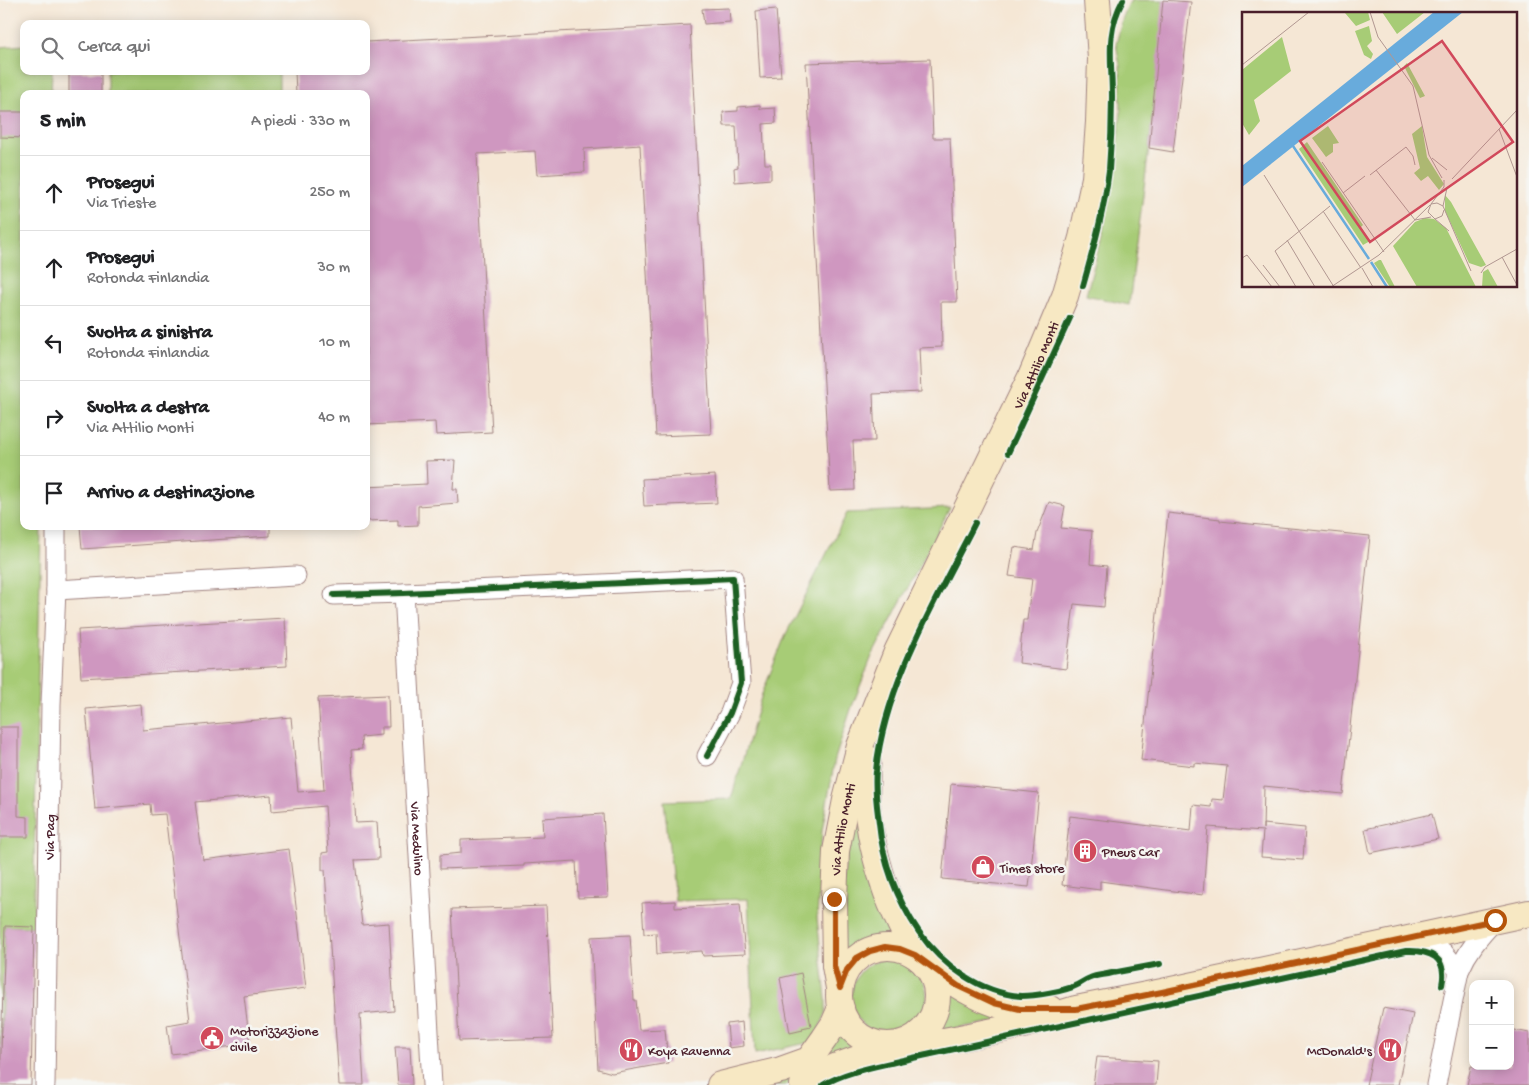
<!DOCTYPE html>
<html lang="it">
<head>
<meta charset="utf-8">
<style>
  :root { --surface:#fff; --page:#f2f2f2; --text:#202124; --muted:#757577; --line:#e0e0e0 }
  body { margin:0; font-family:"Gochi Hand",sans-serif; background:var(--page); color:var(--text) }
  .controls { position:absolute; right:15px; bottom:15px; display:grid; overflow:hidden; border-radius:10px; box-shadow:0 2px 12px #0003 }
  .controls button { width:45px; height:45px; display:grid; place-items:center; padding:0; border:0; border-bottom:1px solid var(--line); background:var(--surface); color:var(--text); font:25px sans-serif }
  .stop { position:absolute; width:15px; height:15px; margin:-11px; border:4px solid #b45309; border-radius:50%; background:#fff }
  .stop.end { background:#b45309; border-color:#fff; box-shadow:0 1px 5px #0008 }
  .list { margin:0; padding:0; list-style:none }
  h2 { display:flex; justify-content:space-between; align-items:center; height:65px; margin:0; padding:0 20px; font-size:21px }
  h2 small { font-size:16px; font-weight:400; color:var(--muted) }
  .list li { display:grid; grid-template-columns:32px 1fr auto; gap:15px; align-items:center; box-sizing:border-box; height:75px; padding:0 20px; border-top:1px solid var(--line) }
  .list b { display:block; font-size:19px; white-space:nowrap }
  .list p { margin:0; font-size:16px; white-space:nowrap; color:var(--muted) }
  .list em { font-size:16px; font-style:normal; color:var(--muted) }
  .icon { flex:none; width:28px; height:28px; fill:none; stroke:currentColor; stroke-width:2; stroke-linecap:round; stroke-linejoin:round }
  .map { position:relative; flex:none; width:1529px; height:1085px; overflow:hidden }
  .search { position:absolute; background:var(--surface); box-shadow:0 2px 12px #0003; left:20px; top:20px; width:350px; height:55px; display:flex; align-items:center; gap:12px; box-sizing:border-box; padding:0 18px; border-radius:10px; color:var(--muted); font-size:19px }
  .panel { position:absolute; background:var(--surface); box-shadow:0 2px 12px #0003; left:20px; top:90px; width:350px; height:440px; border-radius:10px }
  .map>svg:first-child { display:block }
</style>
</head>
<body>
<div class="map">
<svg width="1529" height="1085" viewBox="0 0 1529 1085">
  <rect width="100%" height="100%" fill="#f6f6f2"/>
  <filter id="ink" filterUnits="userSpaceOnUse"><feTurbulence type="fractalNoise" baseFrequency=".02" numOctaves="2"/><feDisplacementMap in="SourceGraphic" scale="10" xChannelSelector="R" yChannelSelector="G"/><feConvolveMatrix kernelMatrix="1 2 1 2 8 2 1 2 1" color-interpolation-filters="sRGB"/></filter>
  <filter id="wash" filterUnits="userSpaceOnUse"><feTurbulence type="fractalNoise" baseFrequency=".0096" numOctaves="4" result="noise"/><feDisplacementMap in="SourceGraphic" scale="20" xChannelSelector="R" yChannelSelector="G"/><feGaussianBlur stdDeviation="1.12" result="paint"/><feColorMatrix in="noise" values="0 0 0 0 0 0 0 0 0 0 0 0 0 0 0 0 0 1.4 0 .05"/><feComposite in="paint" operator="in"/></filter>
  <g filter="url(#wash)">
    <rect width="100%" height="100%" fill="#f5e7d5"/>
    <!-- green -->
    <path fill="#a7cc76" stroke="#787650" d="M1131,0H1165L1149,148L1129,305L1086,295L1102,236L1113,180L1121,112L1120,65L1116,44L1123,17Z
      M24,45V71H52L51,94H24V526H41L34,868V927L5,926L0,1069V47Z
      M108,71H279V94H108Z
      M950,508L872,656L851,709L835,759L822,831L817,918L826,998V1014L812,1042L755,1054L748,899L675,901L664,801L731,799L762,694L785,636L847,513Z
      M854,798L897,936C872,937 858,940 840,958L839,912Z
      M851 997a38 38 0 1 1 76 0a38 38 0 1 1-76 0Z
      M948,991L1007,1020L938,1031C945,1017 948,1006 948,991Z
      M838,1027L848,1038L867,1046L794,1079L786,1085H755Z"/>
    <g id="blocks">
      <!-- building -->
      <path fill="#cf97c0" d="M1163,0L1191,2L1173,152L1149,148Z
        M729,8L730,22L704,24L702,9Z
        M776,9L781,77L760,78L756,11Z
        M690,25L711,434L656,436L640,145L584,149L585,172L537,175L535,151L477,154L492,432L436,435L435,422L366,425V94H296L295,71H366V42Z
        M930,59L933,138H950L957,302H941L942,347L919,348L921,392L873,394L875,441H853L855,490L830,491L806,63Z
        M69,72H101V94H69Z
        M760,105V109L775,108L776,123L763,124L765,164H771V179L735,182L734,168L738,167L736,126H724L723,112L738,111V107Z
        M0,112H24V138L0,137Z
        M455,460L453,489H457L458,503L418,506V525L398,526V520L366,521V487L427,484L426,461Z
        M715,475L717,503L644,506L642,479Z
        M1049,502L1065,506L1061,528L1092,531L1090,564L1107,566L1104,607L1074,604L1066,669L1019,663L1023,620H1027L1032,579L1009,576L1014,547L1034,550L1037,533Z
        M1168,513L1220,519V521L1370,536L1343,794L1264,786L1263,829V824L1305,828L1303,860L1261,857L1263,831L1208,827L1203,895L1100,881V890L1062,885L1070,816L1191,831L1193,805L1211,807L1212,799L1223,800L1227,766L1194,763V766L1141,760Z
        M80,526H270V536L82,549Z
        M285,618L287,666L81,678L78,630Z
        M388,695L389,727H381V735L361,737L362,749L351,750L356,823L377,822L378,837L379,859L355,860L362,925L389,923L394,1011L360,1014L364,1085H339L325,870H322V853L328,852L325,806L272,811L271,795L195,802L203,860L289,849L306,988L244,996L250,1044L171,1054L167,1025L190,1021L165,814L151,815L150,804L95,809L86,709L141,704L143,730L291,717L298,792L324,790L318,698Z
        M0,727H18V816L28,817V837H0Z
        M951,784L1039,793L1029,887L942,879Z
        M603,814L608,897L578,898L576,861L524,864V866L440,869V855L461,853V840L543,837L542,818Z
        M1432,814L1438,839L1370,853L1365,829Z
        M675,901V908L740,904L745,954L703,956L702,951L657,954L656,933L644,934L642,903Z
        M546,906L553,1038L459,1041L452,909Z
        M5,926L34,927L31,1085H0Z
        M630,935L634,1000H636L639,1030L665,1029L668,1063L612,1073L598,1069L591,937Z
        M801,973L811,1026L802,1028L803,1030L790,1033L780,978Z
        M1383,1008L1413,1014L1398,1085H1366Z
        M742,1022L744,1046L729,1048L727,1024Z
        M1510,1029L1529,1033V1085H1467L1471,1066H1510Z
        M395,1047H410L412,1085H398Z
        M1097,1057L1158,1061L1156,1085H1093Z"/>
    </g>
  </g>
  <g filter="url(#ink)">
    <use href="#blocks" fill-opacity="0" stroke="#a08380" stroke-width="1"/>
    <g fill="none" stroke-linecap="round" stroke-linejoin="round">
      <!-- street casing -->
      <g stroke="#a08380" stroke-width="21">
        <g id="street">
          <path d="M56,590L296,576"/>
          <path id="s1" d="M404,593L432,1085"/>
          <path d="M334,595L404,593L733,578L741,683L730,713L707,756"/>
          <path d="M1420,936L1444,953L1459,971"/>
          <path id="s2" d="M45,1085L51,704L56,590V526"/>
          <path d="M1436,1085L1459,971C1468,950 1479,937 1495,920"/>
        </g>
      </g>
      <!-- secondary casing -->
      <g stroke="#a08380" stroke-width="28">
        <g id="secondary">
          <path d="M868,759C863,800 871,845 884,884C891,908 905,932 915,955"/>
          <circle cx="888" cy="996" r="49"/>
          <path d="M926,964C955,984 983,1004 1019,1009C1029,1010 1040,1009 1050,1009"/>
          <path id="s3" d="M839,988L835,966L834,899L836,851L846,800L860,746L897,652L1031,377L1065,296L1082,238L1095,178L1099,122L1101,59L1097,0"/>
          <path d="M905,1043L938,1042L960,1038L1023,1025L1076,1009L1162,992L1529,913"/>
          <path d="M720,1085L781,1070L809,1060L824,1039L834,1024L841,1008"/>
          <path d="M803,1085L835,1067L894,1046"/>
        </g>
      </g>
      <!-- street -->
      <use href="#street" stroke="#fff" stroke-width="19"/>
      <!-- secondary -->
      <use href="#secondary" stroke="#f7e8c3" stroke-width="26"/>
      <!-- cycleway casing -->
      <g stroke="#f6f6f2" stroke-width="9">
        <path id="cycleway" d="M1083,286C1094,247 1104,210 1109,170C1111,146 1112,121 1112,97C1112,61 1105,33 1123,0
          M1008,453L1070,318
          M975,523C937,598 884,686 876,771C874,788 877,806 879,823C883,864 896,898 919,932C942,965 980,993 1021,996C1034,996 1066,991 1077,985C1081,983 1085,980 1090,978C1097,975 1105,975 1112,973C1128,970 1144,967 1160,964
          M334,595L404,593L733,578L741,683L730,713L707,756
          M823,1085C845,1072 873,1067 899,1061L1406,951C1430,950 1448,957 1442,985"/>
      </g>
      <!-- cycleway -->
      <use href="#cycleway" stroke="#1b5e20" stroke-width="6"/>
    </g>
  </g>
  <g fill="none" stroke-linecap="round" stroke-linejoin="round" filter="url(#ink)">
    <!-- route -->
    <path stroke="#b45309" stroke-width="6" d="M834,899V966L840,988L847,970L857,958L870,951L885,947L900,949L915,955L958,986L994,1003L1020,1009H1076L1162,992L1495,920"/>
  </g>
  <!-- icons -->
  <defs>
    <g id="building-disc" transform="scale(1.25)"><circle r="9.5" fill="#d1495b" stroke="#f6f6f2"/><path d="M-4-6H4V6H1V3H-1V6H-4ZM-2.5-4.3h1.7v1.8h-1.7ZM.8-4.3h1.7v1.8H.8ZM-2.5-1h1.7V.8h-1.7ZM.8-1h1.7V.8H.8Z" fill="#fff"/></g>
    <g id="shop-disc" transform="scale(1.25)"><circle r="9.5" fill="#d1495b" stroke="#f6f6f2"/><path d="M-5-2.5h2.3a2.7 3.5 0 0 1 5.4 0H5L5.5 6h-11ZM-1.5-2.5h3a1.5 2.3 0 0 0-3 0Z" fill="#fff"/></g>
    <g id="civic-disc" transform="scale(1.25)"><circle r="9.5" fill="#d1495b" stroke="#f6f6f2"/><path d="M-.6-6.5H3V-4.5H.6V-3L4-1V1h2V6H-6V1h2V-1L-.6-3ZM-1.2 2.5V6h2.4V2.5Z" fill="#fff"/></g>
    <g id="restaurant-disc" transform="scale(1.25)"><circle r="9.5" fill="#d1495b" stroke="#f6f6f2"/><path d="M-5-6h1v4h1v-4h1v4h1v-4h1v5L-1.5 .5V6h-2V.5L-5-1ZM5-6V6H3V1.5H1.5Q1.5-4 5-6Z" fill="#fff"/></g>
  </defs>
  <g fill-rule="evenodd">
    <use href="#building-disc" x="1085" y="851"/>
    <use href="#shop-disc" x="983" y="867"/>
    <use href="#civic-disc" x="212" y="1038"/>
    <use href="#restaurant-disc" x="631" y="1050"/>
    <use href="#restaurant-disc" x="1390" y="1050"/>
  </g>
  <g text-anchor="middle" stroke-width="5" stroke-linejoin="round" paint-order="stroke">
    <!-- street labels -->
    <g font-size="14" fill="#4a1f2b" stroke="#f6f6f2">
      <text dy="5" stroke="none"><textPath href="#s3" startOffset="665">Via Attilio Monti</textPath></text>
      <text dy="5" stroke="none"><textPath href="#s3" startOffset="160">Via Attilio Monti</textPath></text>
      <text dy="5" stroke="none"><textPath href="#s2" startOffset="248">Via Pag</textPath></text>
      <text dy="5" stroke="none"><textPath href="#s1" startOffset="246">Via Medulino</textPath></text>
    </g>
    <!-- poi labels -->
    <g font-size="14" fill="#4a1f2b" stroke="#f6f6f2" text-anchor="start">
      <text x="1102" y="856">Pneus Car</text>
      <text x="1000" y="872">Times store</text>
      <text x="230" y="1035">Motorizzazione<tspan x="230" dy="16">civile</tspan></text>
      <text x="648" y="1055">Koya Ravenna</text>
      <text x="1372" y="1055" text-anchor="end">McDonald's</text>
    </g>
  </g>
  <!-- overview -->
  <g transform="translate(1242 12)">
    <rect width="275" height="275" fill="#f5e7d5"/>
    <path d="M96,0H126L128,8L114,14L103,1ZM140,0H183L155,22ZM127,14L130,29L125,34L131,42L129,47L122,43L113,19ZM40,25L49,59L12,88L18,109L7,123L0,111V58ZM165,51L183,84L178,86L162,54ZM86,114L97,131L91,132V140L84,145L70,126ZM180,114L185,145L202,172L197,178L186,164L179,169L172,161L178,156L170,122ZM65,130L121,213L119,215L128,229L121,233L57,137ZM203,183L209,190L244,253L239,255L227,251L203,199ZM183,206L192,207L204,216L234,275H175L151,234L173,210ZM137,248H139L153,275H148L132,251ZM246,257L256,275H240L241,260Z" fill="#a7cc76"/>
    <path d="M192,0H221L0,175V154Z" fill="#68abdc"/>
    <path fill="none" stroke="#68abdc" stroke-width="2.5" d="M51,134L127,247M129,250L145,275"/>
    <path fill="none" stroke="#b19791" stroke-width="1" d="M128,0L136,25L171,74L187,143L200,166M0,53L67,0M257,117L275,165M190,146L205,158M80,150L142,240M134,158L173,208M22,163L92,275M128,163L164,135L171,144L173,153M210,167L275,98M101,181L123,164M189,192L202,175V168M201,194L205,176M202,198L200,204L193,207L186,200L189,192L195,191L201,194L229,259M81,199L119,256M193,207L207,219M173,208L189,205M45,228L73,275M260,245L275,273M0,246L5,243L30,275M21,253L38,275M120,256L131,275M239,261L243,255L275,237M54,275L33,239L88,194M89,275L137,243L188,193"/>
    <path fill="#d1495b" fill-opacity="0.15" stroke="#d1495b" stroke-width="2.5" d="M200,29L271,130L128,230L58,129Z"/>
    <rect width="275" height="275" fill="none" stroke="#4a1f2b" stroke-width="2.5"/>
  </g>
</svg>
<div class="controls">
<button>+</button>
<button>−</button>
</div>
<div class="stop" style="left:1495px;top:920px"></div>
<div class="stop end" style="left:834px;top:899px"></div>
<div class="search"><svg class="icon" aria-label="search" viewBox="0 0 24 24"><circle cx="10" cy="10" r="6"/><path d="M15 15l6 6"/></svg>Cerca qui</div>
<section class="panel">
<h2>5 min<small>A piedi · 330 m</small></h2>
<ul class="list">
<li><svg class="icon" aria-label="ahead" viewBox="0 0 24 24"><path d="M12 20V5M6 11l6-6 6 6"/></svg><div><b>Prosegui</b><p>Via Trieste</p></div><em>250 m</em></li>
<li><svg class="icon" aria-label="ahead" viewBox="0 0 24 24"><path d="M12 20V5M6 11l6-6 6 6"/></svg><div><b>Prosegui</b><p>Rotonda Finlandia</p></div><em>30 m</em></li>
<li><svg class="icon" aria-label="left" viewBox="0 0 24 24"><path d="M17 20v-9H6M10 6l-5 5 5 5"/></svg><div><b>Svolta a sinistra</b><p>Rotonda Finlandia</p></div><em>10 m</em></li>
<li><svg class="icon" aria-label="right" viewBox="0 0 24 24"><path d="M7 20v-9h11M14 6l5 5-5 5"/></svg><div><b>Svolta a destra</b><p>Via Attilio Monti</p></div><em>40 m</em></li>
<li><svg class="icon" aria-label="arrive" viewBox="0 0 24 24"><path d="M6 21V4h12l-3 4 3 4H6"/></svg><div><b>Arrivo a destinazione</b></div></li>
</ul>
</section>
</div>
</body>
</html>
